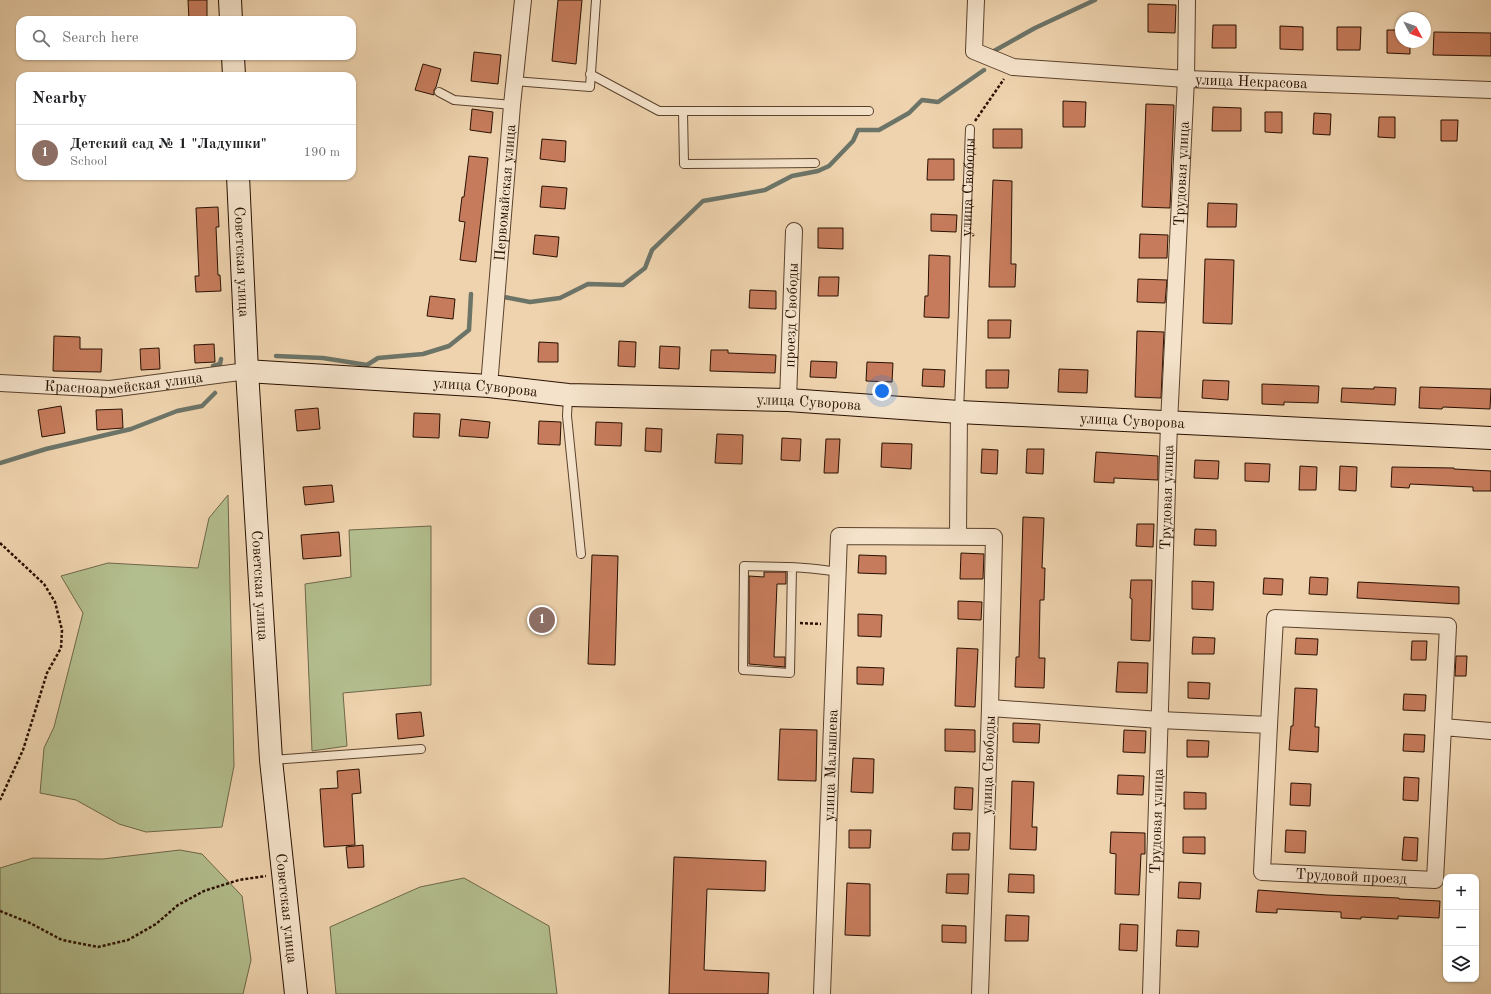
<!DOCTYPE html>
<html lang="en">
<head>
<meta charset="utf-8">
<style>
  :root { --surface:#fff; --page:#f2f2f2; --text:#202124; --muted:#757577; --line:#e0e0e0; --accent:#8f2418 }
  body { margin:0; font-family:"Old Standard TT",serif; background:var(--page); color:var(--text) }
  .controls { position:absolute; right:12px; bottom:12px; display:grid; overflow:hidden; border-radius:8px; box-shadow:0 1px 3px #0004 }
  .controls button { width:36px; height:36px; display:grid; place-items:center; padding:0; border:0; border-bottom:1px solid var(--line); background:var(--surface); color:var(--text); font:20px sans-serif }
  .compass { position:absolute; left:1395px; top:12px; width:36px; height:36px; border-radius:50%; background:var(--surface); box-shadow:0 1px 3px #0004; rotate:131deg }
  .you { position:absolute; left:882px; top:391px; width:14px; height:14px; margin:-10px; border:3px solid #fff; border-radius:50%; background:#1a73e8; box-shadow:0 0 0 6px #1a73e833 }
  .badge { display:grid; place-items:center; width:26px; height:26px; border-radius:50%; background:var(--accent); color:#fff; font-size:13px; font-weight:700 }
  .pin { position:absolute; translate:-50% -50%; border:2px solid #fff; box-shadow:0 1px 4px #0006 }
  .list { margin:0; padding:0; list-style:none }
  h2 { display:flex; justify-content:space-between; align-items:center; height:52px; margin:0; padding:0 16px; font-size:17px }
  h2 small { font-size:13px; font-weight:400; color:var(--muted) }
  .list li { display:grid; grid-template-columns:26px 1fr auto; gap:12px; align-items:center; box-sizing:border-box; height:56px; padding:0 16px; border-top:1px solid var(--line) }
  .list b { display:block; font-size:15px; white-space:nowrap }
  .list p { margin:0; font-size:13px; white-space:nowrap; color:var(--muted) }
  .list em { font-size:13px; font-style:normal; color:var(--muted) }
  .icon { flex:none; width:22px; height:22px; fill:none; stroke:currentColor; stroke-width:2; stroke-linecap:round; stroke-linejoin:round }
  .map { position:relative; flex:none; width:1491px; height:994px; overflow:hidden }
  .search { position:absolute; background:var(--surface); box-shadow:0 1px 3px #0004; left:16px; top:16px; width:340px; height:44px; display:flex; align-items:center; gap:10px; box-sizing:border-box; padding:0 14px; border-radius:12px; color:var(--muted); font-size:15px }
  .panel { position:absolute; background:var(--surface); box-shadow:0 1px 3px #0004; left:16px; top:72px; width:340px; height:108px; border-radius:12px }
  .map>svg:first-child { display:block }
</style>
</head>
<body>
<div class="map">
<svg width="1491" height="994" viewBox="0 0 1491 994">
  <rect width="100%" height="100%" fill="#eed3ae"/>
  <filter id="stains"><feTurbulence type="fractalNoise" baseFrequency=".005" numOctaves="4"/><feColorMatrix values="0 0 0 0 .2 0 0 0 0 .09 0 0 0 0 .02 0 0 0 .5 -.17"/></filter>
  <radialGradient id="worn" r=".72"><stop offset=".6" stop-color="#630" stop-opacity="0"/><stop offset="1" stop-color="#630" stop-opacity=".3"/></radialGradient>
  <!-- green -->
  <path fill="#b3be8e" stroke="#6e6748" d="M228,495L234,766L222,827L146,832L119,824L76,800L40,793L44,748L54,727L83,613L61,576L108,563L198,568L209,518Z
    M431,526V685L343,693L347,746L312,751L305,584L351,577L349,530Z
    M180,850L202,854L242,896L251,960L243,994H0V868L33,858L103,859Z
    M464,878L549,926L557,994H336L330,927L420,887Z"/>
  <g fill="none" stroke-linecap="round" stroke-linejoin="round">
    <!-- stream -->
    <path stroke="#6c7468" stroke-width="4.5" d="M994,51L1035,28L1095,0
      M504,297L530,302L560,298L588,284L623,285L645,268L652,250L703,201L765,190L792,176L818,171L829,166L853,141L858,130H879L909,113L922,100L938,102L984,70
      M276,356L323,358L367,365L378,358L423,354L449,346L469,330L471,294
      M213,366L220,364L221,359
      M0,463L46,449L131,429L177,411L202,406L215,393"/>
  </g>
  <!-- building -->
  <path fill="#c67c5c" stroke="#291001" d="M188,0H207V19L189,20Z
    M558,0H582L576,64L552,61Z
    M1148,4L1176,5L1175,33L1148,32Z
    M1213,25H1236V48H1212Z
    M1280,26L1303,27V50L1280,49Z
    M1337,27H1361L1360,50H1337Z
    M1387,30H1401V42H1410V54L1387,53Z
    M1434,32L1491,33V56L1433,55Z
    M474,52L501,55L498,84L471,81Z
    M423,64L441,69L436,87L434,90V95L415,90Z
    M1063,101L1086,102L1085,127H1063Z
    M1146,104L1174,105L1170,208L1142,207Z
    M1213,107L1241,108V131H1212Z
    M472,109L493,112L491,133L470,130Z
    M1265,112H1282V133L1265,132Z
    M1314,113L1331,114L1330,135L1313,134Z
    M1379,117H1395V138L1378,137Z
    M1441,120H1458L1457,141H1441Z
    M993,129H1022V148H993Z
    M542,139L566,141L565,162L540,159Z
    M469,156L488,158L476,262L460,260L465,222L459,221L462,197H464Z
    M928,159H954V180H927Z
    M993,180L1012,181L1011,264H1016L1015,287H989Z
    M542,186L567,188L565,209L540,207Z
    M1208,203L1237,204L1236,227H1207Z
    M218,207L219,227H216L218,275H220L221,291L196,292L195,276H199L196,208Z
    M931,214L957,215L956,232L931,231Z
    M818,228H843V249L818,248Z
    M1140,234L1168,235L1167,258H1139Z
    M535,235L559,237L557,257L533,254Z
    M929,255L950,256L949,318L924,317L925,296H928Z
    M1205,259L1234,260L1232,324L1203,323Z
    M819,277H839L838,296H818Z
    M1138,279L1167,280L1165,303L1137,302Z
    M750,290L776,291V309L749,308Z
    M430,296L455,299L453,319L427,316Z
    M988,320H1011L1010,338H988Z
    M1137,331L1164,332L1161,398L1135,397Z
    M54,336L80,337V349H102L101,372L53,371Z
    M619,341L636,342L635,367L618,366Z
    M539,342L558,343V362H538Z
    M214,344L215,362L195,363L194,345Z
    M660,346L680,347L679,369L659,368Z
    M159,348L160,369L141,370L140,349Z
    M711,350H728V353L776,355L775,373L710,371Z
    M811,361L837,362L836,378L810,377Z
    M867,362L893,363L892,382L866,381Z
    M923,369L945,370L944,387L922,386Z
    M1059,369L1088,370L1087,393L1058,392Z
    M986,370H1009L1008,388H986Z
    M1203,380L1229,381L1228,400L1202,398Z
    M1262,384L1319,386L1318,403L1284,402V405L1262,404Z
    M1374,387L1396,388L1395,405L1341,402L1342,388L1374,389Z
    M1420,387L1491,389L1490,409L1443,407L1442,409L1419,408Z
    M61,406L65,433L42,437L38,410Z
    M318,408L320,429L297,431L295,410Z
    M122,409L123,428L97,430L96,410Z
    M414,413L440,414L439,438L413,437Z
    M461,419L490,422L488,438L459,436Z
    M539,421L561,422L560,445L538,444Z
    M596,422L622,423L621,446L595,445Z
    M646,428L662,429L661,452L645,451Z
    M717,434L743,435L742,464L715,463Z
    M782,438L801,439L800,461L781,460Z
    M826,439H840L838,473H824Z
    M882,443L912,444L911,469L881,467Z
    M982,449L998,450L997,474L981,473Z
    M1027,449H1044L1043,474L1026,473Z
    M1096,452L1158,456V480L1114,478V483L1094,482Z
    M1195,460L1219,461L1218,479L1194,478Z
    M1245,463L1270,464L1269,482L1245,481Z
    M1300,466L1317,467L1316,490H1299Z
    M1340,466L1357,467L1356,491L1339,490Z
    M1392,467L1454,468V469L1491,471V491H1473V487L1410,484L1409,488L1391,487Z
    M332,485L334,502L305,505L303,487Z
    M1023,517L1044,518L1042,568H1045L1044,600H1040L1039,658H1045L1044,688L1015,687L1016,657H1019Z
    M1137,524H1154L1153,547L1136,546Z
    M1195,529L1216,530V546L1194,545Z
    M339,532L341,556L303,559L301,535Z
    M961,553L984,554L983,579H960Z
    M592,555L618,556L615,665L588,664Z
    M859,555L886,556V574L858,573Z
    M764,572H786V584H777L774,657H785V667L749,664V576L764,577Z
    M1310,577L1328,578L1327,595L1309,594Z
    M1264,578L1283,579L1282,595L1263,594Z
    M1131,580H1152L1150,641L1131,640L1132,599L1130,598Z
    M1192,581L1214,582L1213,610L1192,609Z
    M1358,582L1459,587V604L1357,598Z
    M958,601L982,602L981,620L958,619Z
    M858,614L882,615L881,637L858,636Z
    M1193,637L1215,638L1214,654H1192Z
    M1296,638L1318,639L1317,655L1295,654Z
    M1412,641H1427L1426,660H1411Z
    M957,648L978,649L975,707L955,706Z
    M1456,656H1467L1466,676H1455Z
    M1118,662L1148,663L1147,693L1116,692Z
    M857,667L884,668L883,685L857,684Z
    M1188,682L1210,683L1209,699L1188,698Z
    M1295,688L1317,689L1315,727H1319L1318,752L1289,750L1291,726H1293Z
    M1404,694L1426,695L1425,711L1403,710Z
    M421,712L424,736L398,739L396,714Z
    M1013,723L1040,724L1039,743L1013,742Z
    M780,729L817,730L816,781L778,780Z
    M945,729L975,730V752L945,751Z
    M1124,730L1146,731L1145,753L1123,752Z
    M1404,734L1425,735L1424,752L1403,751Z
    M1187,740L1209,741L1208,757H1187Z
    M853,758L874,759L873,793L851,792Z
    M359,769L361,793L352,794L355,845L324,847L320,789L338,788L337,771Z
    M1118,775L1144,776L1143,795L1117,794Z
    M1404,777L1419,778L1418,801L1403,800Z
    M1012,781L1034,782L1032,827H1037L1036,850L1010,849Z
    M1291,783L1311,784L1310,806L1290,805Z
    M955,787L973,788L972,810L954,809Z
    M1184,792L1206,793V809H1184Z
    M849,830H871L870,848H849Z
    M1286,830L1306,831L1305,853L1285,852Z
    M1111,832L1145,833V854H1141L1139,895L1115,894L1116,854L1110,853Z
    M953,833H970L969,850H952Z
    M1183,837H1205V854L1183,853Z
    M1404,837L1418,838L1417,861L1402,860Z
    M363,845L364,867L348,868L346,847Z
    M674,857L766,861L765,891L707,889L704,970L769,973L768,994H669Z
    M947,874H969L968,894L946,893Z
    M1009,874L1034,875V893L1008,892Z
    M1179,882L1201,883L1200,899L1178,898Z
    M847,883L870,884V936L845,935Z
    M1258,890L1327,895L1399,898V899L1440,901L1439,918L1398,916V919L1361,917V919L1341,918V912L1277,909V913L1256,912Z
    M1006,915L1029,916L1028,941H1005Z
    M1120,924L1138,925L1137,951L1119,950Z
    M942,925L966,926V943L942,942Z
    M1177,930L1199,931L1198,947L1176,946Z"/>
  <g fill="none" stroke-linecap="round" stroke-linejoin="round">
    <!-- lane casing -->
    <g stroke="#5a412c" stroke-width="10">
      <g id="lane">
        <path d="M590,74L659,111H869"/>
        <path d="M514,81L590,87L596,0"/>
        <path d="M439,92L454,100L512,105"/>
        <path d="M683,112L684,164L815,163"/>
        <path d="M568,396L567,416L581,554"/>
        <path id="s1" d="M959,412L970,129"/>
        <path d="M792,567L790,673L743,670L744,566C776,567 807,566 837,572"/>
        <path d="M272,760L421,749"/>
      </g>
    </g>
    <!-- street casing -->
    <g stroke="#5a412c" stroke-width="18">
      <g id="street">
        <path id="s2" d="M976,0L974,51L1013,67L1186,79L1491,90"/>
        <path id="s3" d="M0,383L110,389L247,371"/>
        <path id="s4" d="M489,386L512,105L523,0"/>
        <path id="s5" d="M788,400L794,231"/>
        <path d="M958,536L959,412"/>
        <path id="s6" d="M990,708L1160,720L1269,725L1262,872L1435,880L1443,727L1491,731"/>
        <path d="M1269,725L1275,618L1448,626L1443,727"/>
        <path id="s7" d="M822,994L839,536L994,537L990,708L980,994"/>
        <path id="s8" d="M1151,994L1169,423L1186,79L1187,0"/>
      </g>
    </g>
    <!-- secondary casing -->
    <g stroke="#291001" stroke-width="24">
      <g id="secondary">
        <path d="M230,0L231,20"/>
        <path d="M233,56L234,76"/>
        <path id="s9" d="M238,176L247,371L271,760L296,994"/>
        <path id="s10" d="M247,371L489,386L568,395L788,400L959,412L1491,438"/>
      </g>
    </g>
    <!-- path -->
    <path stroke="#291001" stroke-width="2.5" stroke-dasharray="3 2" stroke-linecap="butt" d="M975,121L1004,79
      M0,543L44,584L55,602L62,630L61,648L47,673L23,750L0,800
      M800,623L821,624
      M0,911L30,923L62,940L98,947L128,940L156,924L178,905L204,891L239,880L266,876"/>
    <!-- lane -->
    <use href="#lane" stroke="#f4e2ca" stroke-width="8"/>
    <!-- street -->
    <use href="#street" stroke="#f4e2ca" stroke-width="16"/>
    <!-- secondary -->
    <use href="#secondary" stroke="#f4e2ca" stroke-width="22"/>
  </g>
  <g text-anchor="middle" stroke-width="3" stroke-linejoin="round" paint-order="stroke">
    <!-- street labels -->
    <g font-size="15" fill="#291001" stroke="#f4e2ca">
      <text dy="5" stroke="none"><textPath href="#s2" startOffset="332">улица Некрасова</textPath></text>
      <text dy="5" stroke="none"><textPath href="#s8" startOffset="821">Трудовая улица</textPath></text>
      <text dy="5" stroke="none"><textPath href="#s1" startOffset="225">улица Свободы</textPath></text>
      <text dy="5" stroke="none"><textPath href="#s4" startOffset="194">Первомайская улица</textPath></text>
      <text dy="5" stroke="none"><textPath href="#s9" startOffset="86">Советская улица</textPath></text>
      <text dy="5" stroke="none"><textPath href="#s5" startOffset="85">проезд Свободы</textPath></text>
      <text dy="5" stroke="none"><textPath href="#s3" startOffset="124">Красноармейская улица</textPath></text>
      <text dy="5" stroke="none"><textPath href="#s10" startOffset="239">улица Суворова</textPath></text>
      <text dy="5" stroke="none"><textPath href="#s10" startOffset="563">улица Суворова</textPath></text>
      <text dy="5" stroke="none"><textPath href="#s10" startOffset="887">улица Суворова</textPath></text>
      <text dy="5" stroke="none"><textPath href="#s8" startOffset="497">Трудовая улица</textPath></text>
      <text dy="5" stroke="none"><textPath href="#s9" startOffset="410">Советская улица</textPath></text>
      <text dy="5" stroke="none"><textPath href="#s7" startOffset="229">улица Малышева</textPath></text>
      <text transform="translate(988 765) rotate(-88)" y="5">улица Свободы</text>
      <text dy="5" stroke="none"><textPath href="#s8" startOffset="173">Трудовая улица</textPath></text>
      <text dy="5" stroke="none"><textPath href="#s6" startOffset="516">Трудовой проезд</textPath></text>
      <text dy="5" stroke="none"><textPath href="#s9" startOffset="734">Советская улица</textPath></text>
    </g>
  </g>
  <rect width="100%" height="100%" filter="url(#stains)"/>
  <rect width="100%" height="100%" fill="url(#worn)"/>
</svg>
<div class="controls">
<button>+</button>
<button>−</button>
<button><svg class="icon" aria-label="layers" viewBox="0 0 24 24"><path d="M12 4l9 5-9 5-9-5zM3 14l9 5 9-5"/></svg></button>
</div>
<svg class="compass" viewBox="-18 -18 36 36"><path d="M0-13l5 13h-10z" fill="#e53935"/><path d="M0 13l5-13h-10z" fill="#757577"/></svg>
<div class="you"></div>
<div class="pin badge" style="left:542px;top:620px;background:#8d6e63">1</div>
<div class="search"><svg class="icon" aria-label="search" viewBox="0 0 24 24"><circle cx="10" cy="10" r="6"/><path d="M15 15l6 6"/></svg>Search here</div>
<section class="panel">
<h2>Nearby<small></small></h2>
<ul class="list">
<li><span class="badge" style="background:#8d6e63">1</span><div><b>Детский сад № 1 &quot;Ладушки&quot;</b><p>School</p></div><em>190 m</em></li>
</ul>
</section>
</div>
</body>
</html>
